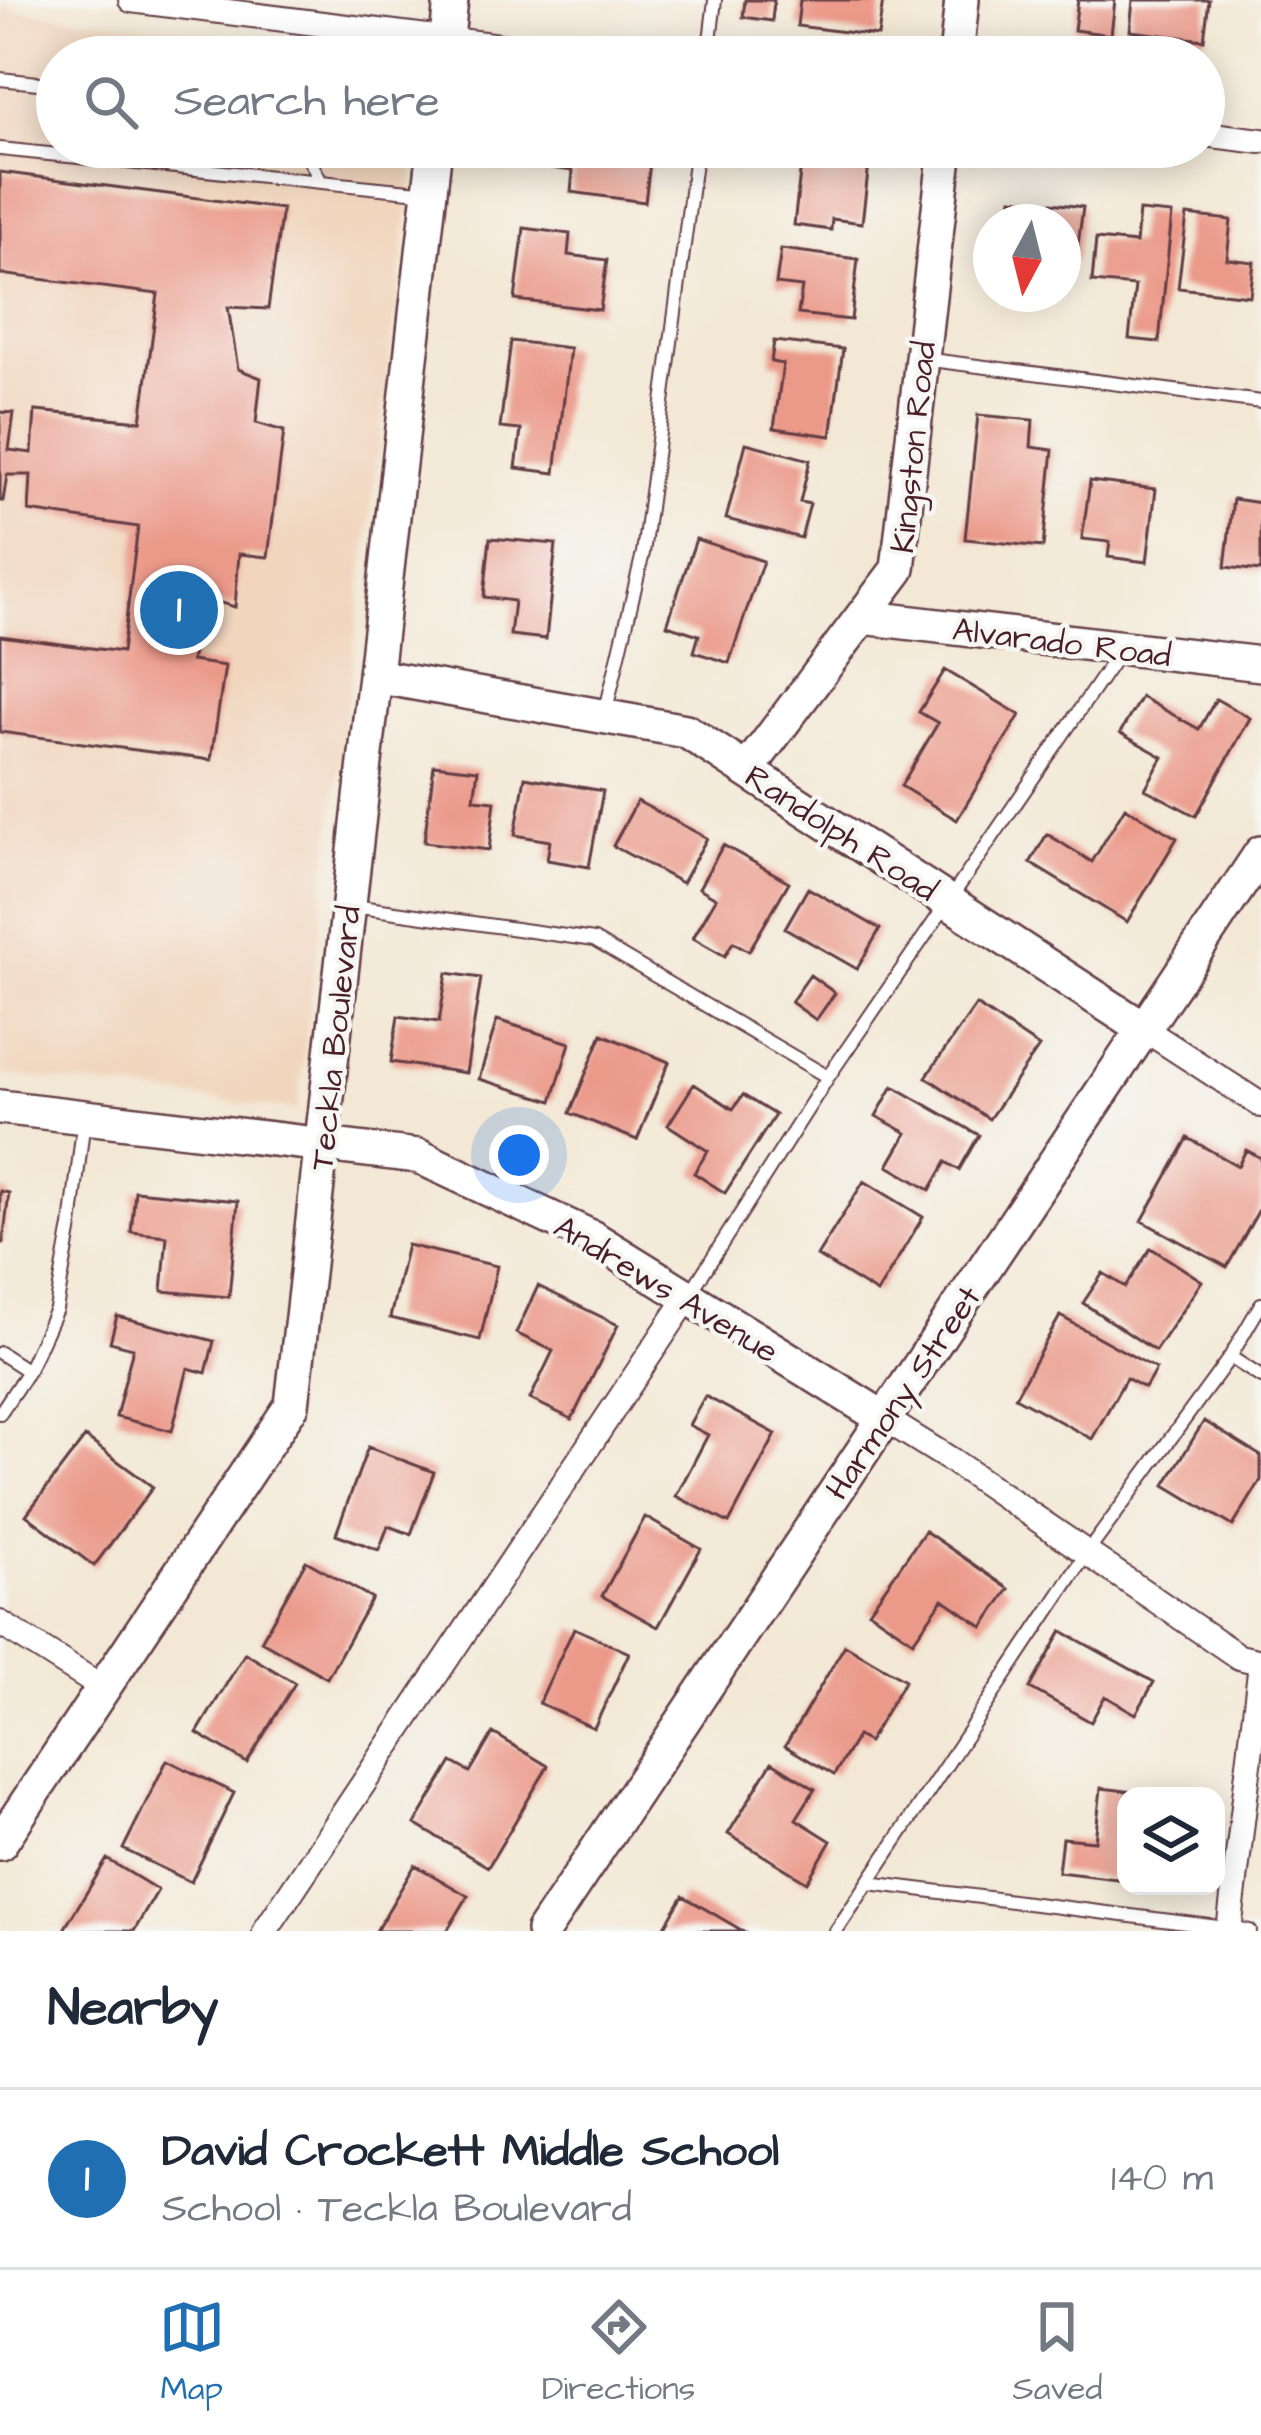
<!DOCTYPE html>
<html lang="en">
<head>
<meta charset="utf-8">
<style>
  :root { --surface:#fff; --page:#f2f2f3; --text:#1f2937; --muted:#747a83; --line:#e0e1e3; --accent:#1f6fb2 }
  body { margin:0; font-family:"Architects Daughter",sans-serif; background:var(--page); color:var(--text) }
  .controls { position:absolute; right:36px; bottom:36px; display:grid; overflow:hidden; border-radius:24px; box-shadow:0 6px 30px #0003 }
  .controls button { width:108px; height:108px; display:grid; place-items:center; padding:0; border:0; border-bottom:3px solid var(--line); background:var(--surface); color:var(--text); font:60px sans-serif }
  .compass { position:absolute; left:973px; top:204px; width:108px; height:108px; border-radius:50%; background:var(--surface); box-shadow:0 6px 30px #0003; rotate:187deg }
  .you { position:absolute; left:519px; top:1155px; width:42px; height:42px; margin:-30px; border:9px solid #fff; border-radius:50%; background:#1a73e8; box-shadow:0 0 0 18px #1a73e833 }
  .badge { display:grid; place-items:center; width:78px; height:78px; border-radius:50%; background:var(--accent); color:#fff; font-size:39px; font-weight:700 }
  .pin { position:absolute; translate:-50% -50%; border:6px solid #fff; box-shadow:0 3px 12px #0006 }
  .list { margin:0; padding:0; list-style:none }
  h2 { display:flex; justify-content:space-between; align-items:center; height:156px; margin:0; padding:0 48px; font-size:51px }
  h2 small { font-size:39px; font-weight:400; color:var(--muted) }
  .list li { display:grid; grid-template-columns:78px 1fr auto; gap:36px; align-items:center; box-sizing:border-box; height:180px; padding:0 48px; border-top:3px solid var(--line) }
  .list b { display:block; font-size:45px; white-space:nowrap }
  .list p { margin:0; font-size:39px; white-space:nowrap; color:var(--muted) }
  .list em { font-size:39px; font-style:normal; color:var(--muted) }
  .icon { flex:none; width:66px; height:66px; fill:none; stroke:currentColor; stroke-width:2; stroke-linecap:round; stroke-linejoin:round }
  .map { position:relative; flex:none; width:1261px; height:1931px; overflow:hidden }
  .search { position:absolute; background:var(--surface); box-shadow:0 6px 30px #0003; left:36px; right:36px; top:36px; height:132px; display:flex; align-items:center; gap:30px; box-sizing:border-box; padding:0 42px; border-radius:66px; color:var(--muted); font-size:45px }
  .sheet { height:336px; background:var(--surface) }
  nav { display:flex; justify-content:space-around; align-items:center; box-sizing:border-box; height:168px; border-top:3px solid var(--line); background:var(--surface); font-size:33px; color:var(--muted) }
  nav a { display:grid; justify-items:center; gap:6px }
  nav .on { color:var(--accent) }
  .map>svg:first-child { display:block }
</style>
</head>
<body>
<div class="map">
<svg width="1261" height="1931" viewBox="0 0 1261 1931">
  <rect width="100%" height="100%" fill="#f6f6f2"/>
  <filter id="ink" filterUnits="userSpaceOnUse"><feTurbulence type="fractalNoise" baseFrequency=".00833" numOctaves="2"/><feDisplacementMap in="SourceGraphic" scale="24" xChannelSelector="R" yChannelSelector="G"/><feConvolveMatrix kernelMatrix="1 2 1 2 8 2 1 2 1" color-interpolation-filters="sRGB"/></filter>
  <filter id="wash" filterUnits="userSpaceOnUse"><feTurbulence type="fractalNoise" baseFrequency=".004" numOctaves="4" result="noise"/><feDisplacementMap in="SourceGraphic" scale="48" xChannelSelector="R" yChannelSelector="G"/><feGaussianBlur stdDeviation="2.7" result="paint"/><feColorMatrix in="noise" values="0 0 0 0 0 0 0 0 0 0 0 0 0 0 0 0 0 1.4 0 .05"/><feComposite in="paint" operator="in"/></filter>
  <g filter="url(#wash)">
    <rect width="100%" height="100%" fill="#f3e8d5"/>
    <!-- built -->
    <path fill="#f1d5bd" d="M0,8L397,57H57V147H416L297,1110L0,1074Z"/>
    <g id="blocks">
      <!-- building -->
      <path fill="#eb9a8a" d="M745,0H774L772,21L743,17Z
        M800,0H883L878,36L797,26Z
        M1078,0H1115L1111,35L1074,30Z
        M1133,0H1209L1204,40L1130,31Z
        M538,147H652L645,202L571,192L573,171L536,166Z
        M803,147H871L862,223L832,219L831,230L794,225Z
        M0,172L282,209L268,309L228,307L238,369L261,378L256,423L284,431L268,557L239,554L235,607L214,601L198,630L191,661L225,666L211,760L0,732V636L122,652L138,527L29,511L31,475H7L3,501H0V412L14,413L9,450L32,453L35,411L141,421L158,294L0,274Z
        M1012,198L1083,207L1076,260L1063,259V222H1009Z
        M1139,211L1172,214L1159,342L1129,339L1135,286L1092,282L1096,239L1136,243Z
        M1187,215L1231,220L1227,259L1254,262L1250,296L1178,288Z
        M524,228L570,234L568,255L607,260L600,310L515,300Z
        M781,249L858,259L851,320L798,314L802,287L776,284Z
        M511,341L570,348L555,473L516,468L521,430L500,428Z
        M774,341L843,349L831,436L774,428L783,364L771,362Z
        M978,415L1033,420L1031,447L1053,450L1043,547L965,539Z
        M746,443L810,460L800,502L810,504L801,538L726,519Z
        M1090,481L1156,489L1147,562L1108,557L1110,542L1082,539Z
        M1233,499L1261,503V571L1225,567Z
        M490,538L556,544L546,639L510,635L514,601L484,597Z
        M696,539L763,561L729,663L694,652L699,635L667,625Z
        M945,670L1020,715L957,820L901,786L938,723L919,712Z
        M1141,697L1199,729L1216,699L1250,718L1196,816L1145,789L1163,757L1120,733Z
        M434,765L478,770L474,799L495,801L489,850L424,842Z
        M525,777L603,791L589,867L547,860L550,841L515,835Z
        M637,801L707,838L682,883L613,846Z
        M1125,807L1177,838L1127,922L1030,863L1047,834L1092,862Z
        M723,845L789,882L749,951L733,942L725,956L693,938L716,898L699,888Z
        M808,888L880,929L857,969L785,928Z
        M447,973L481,978L466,1073L391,1062L398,1016L439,1022Z
        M810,975L835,993L816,1020L791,1002Z
        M976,1005L1039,1047L989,1119L926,1077Z
        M497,1020L570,1043L552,1101L479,1079Z
        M602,1034L669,1062L637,1140L570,1113Z
        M694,1084L733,1109L743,1095L775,1115L725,1193L694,1173L708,1151L668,1125Z
        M893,1086L979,1135L959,1170L946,1162L930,1190L888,1166L907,1133L876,1116Z
        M1188,1138L1238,1166L1246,1150L1261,1158V1206L1227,1267L1142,1221Z
        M864,1181L923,1217L877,1293L817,1256Z
        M0,1191L9,1193L3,1243H0Z
        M135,1191L238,1201L229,1297L162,1291L167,1236L131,1232Z
        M407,1245L497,1266L480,1340L390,1318Z
        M1151,1248L1202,1281L1155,1351L1083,1303L1103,1273L1125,1287Z
        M538,1286L618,1325L572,1419L530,1399L553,1351L516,1333Z
        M117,1316L214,1341L206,1373L188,1368L172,1431L116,1417L133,1348L110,1342Z
        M1060,1316L1156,1369L1145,1388L1126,1378L1092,1439L1015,1397Z
        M705,1396L776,1434L729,1523L676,1496L708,1435L689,1425Z
        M1204,1421L1261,1456V1480L1233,1526L1165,1485Z
        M85,1437L153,1487L94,1566L26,1515Z
        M368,1447L434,1472L411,1534L388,1526L379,1550L336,1534Z
        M645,1517L701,1549L658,1627L602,1596Z
        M925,1531L1009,1589L983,1627L943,1599L913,1641L869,1611Z
        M306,1561L372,1598L327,1678L261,1641Z
        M574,1628L629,1653L594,1728L539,1703Z
        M1062,1631L1154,1682L1136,1714L1105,1696L1091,1722L1030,1688Z
        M845,1645L905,1680L868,1742L857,1736L834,1775L785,1746Z
        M245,1653L295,1683L247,1763L197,1733Z
        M493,1733L548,1766L488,1867L415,1824L452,1762L470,1772Z
        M167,1760L234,1793L191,1882L123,1849Z
        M772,1762L815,1789L796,1819L831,1841L807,1882L728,1834Z
        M1101,1788L1144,1793V1796H1126V1880L1058,1872L1062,1838L1095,1841Z
        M107,1859L158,1890L134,1931H63Z
        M415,1865L468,1896L447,1931H376Z
        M683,1896L743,1931H662Z"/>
    </g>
  </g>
  <g filter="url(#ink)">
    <use href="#blocks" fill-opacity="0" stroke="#633d44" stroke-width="3"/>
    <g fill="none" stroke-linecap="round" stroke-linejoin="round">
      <!-- lane casing -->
      <g stroke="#633d44" stroke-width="16">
        <path id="lane" d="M708,57L715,0
          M0,79L57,85
          M303,147L321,182
          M0,149L429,193
          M923,359L1261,402
          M605,714L643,553L697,147
          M353,906L594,940L828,1077
          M689,1295L828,1077L1118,654
          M0,1353L28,1371
          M1230,1357L1261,1377
          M0,1413L28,1371L56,1309L71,1226L84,1119
          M869,1883L1250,1931
          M836,1931L1087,1553L1230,1357L1261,1304"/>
      </g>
      <!-- street casing -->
      <g stroke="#633d44" stroke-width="28">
        <path id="street" d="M131,0L588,57
          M1204,134L1261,141
          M1144,1029L1261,1105
          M885,1419L951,1460L1239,1657L1261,1662
          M0,1623L103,1688
          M265,1931L688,1297
          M1229,1931L1261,1663"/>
      </g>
      <!-- secondary casing -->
      <g stroke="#633d44" stroke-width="38">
        <path id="secondary" d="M445,57L451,0
          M956,57L962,0
          M862,617L1261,664
          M375,676L686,731L1144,1029
          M747,770L898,569L946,147
          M0,1107L418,1156L593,1238L885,1419
          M0,1843L292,1405L435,147
          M543,1931L1261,853"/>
      </g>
      <!-- lane -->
      <use href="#lane" stroke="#fff" stroke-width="12"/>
      <!-- street -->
      <use href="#street" stroke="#fff" stroke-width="24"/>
      <!-- secondary -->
      <use href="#secondary" stroke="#fff" stroke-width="33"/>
    </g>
  </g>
  <g text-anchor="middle" stroke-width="9" stroke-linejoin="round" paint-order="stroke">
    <!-- street labels -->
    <g font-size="33" fill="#4a1f2b" stroke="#f6f6f2">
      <text transform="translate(912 447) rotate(-84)" y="12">Kingston Road</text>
      <text transform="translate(1062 641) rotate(7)" y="12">Alvarado Road</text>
      <text transform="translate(842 832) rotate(33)" y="12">Randolph Road</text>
      <text transform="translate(334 1038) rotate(-84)" y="12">Teckla Boulevard</text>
      <text transform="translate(667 1288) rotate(31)" y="12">Andrews Avenue</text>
      <text transform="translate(902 1392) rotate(-56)" y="12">Harmony Street</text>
    </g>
  </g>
</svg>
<div class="controls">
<button><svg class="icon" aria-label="layers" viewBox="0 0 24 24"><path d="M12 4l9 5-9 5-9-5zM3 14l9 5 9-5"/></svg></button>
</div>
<svg class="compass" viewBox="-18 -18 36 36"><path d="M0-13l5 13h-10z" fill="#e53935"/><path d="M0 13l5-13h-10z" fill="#747a83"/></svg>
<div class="you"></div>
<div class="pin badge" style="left:179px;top:610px">1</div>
<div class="search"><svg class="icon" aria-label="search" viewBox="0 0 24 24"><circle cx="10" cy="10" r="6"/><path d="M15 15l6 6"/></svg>Search here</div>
</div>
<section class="sheet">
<h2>Nearby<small></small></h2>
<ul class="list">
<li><span class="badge">1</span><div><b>David Crockett Middle School</b><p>School · Teckla Boulevard</p></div><em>140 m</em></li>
</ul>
</section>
<nav>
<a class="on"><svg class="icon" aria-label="map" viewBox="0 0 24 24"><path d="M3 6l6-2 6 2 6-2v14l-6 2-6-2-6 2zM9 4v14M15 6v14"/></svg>Map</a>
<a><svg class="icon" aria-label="directions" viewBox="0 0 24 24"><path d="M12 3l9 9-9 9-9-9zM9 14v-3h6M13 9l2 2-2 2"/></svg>Directions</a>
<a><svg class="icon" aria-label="saved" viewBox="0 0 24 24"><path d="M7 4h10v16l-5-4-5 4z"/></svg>Saved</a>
</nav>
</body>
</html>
